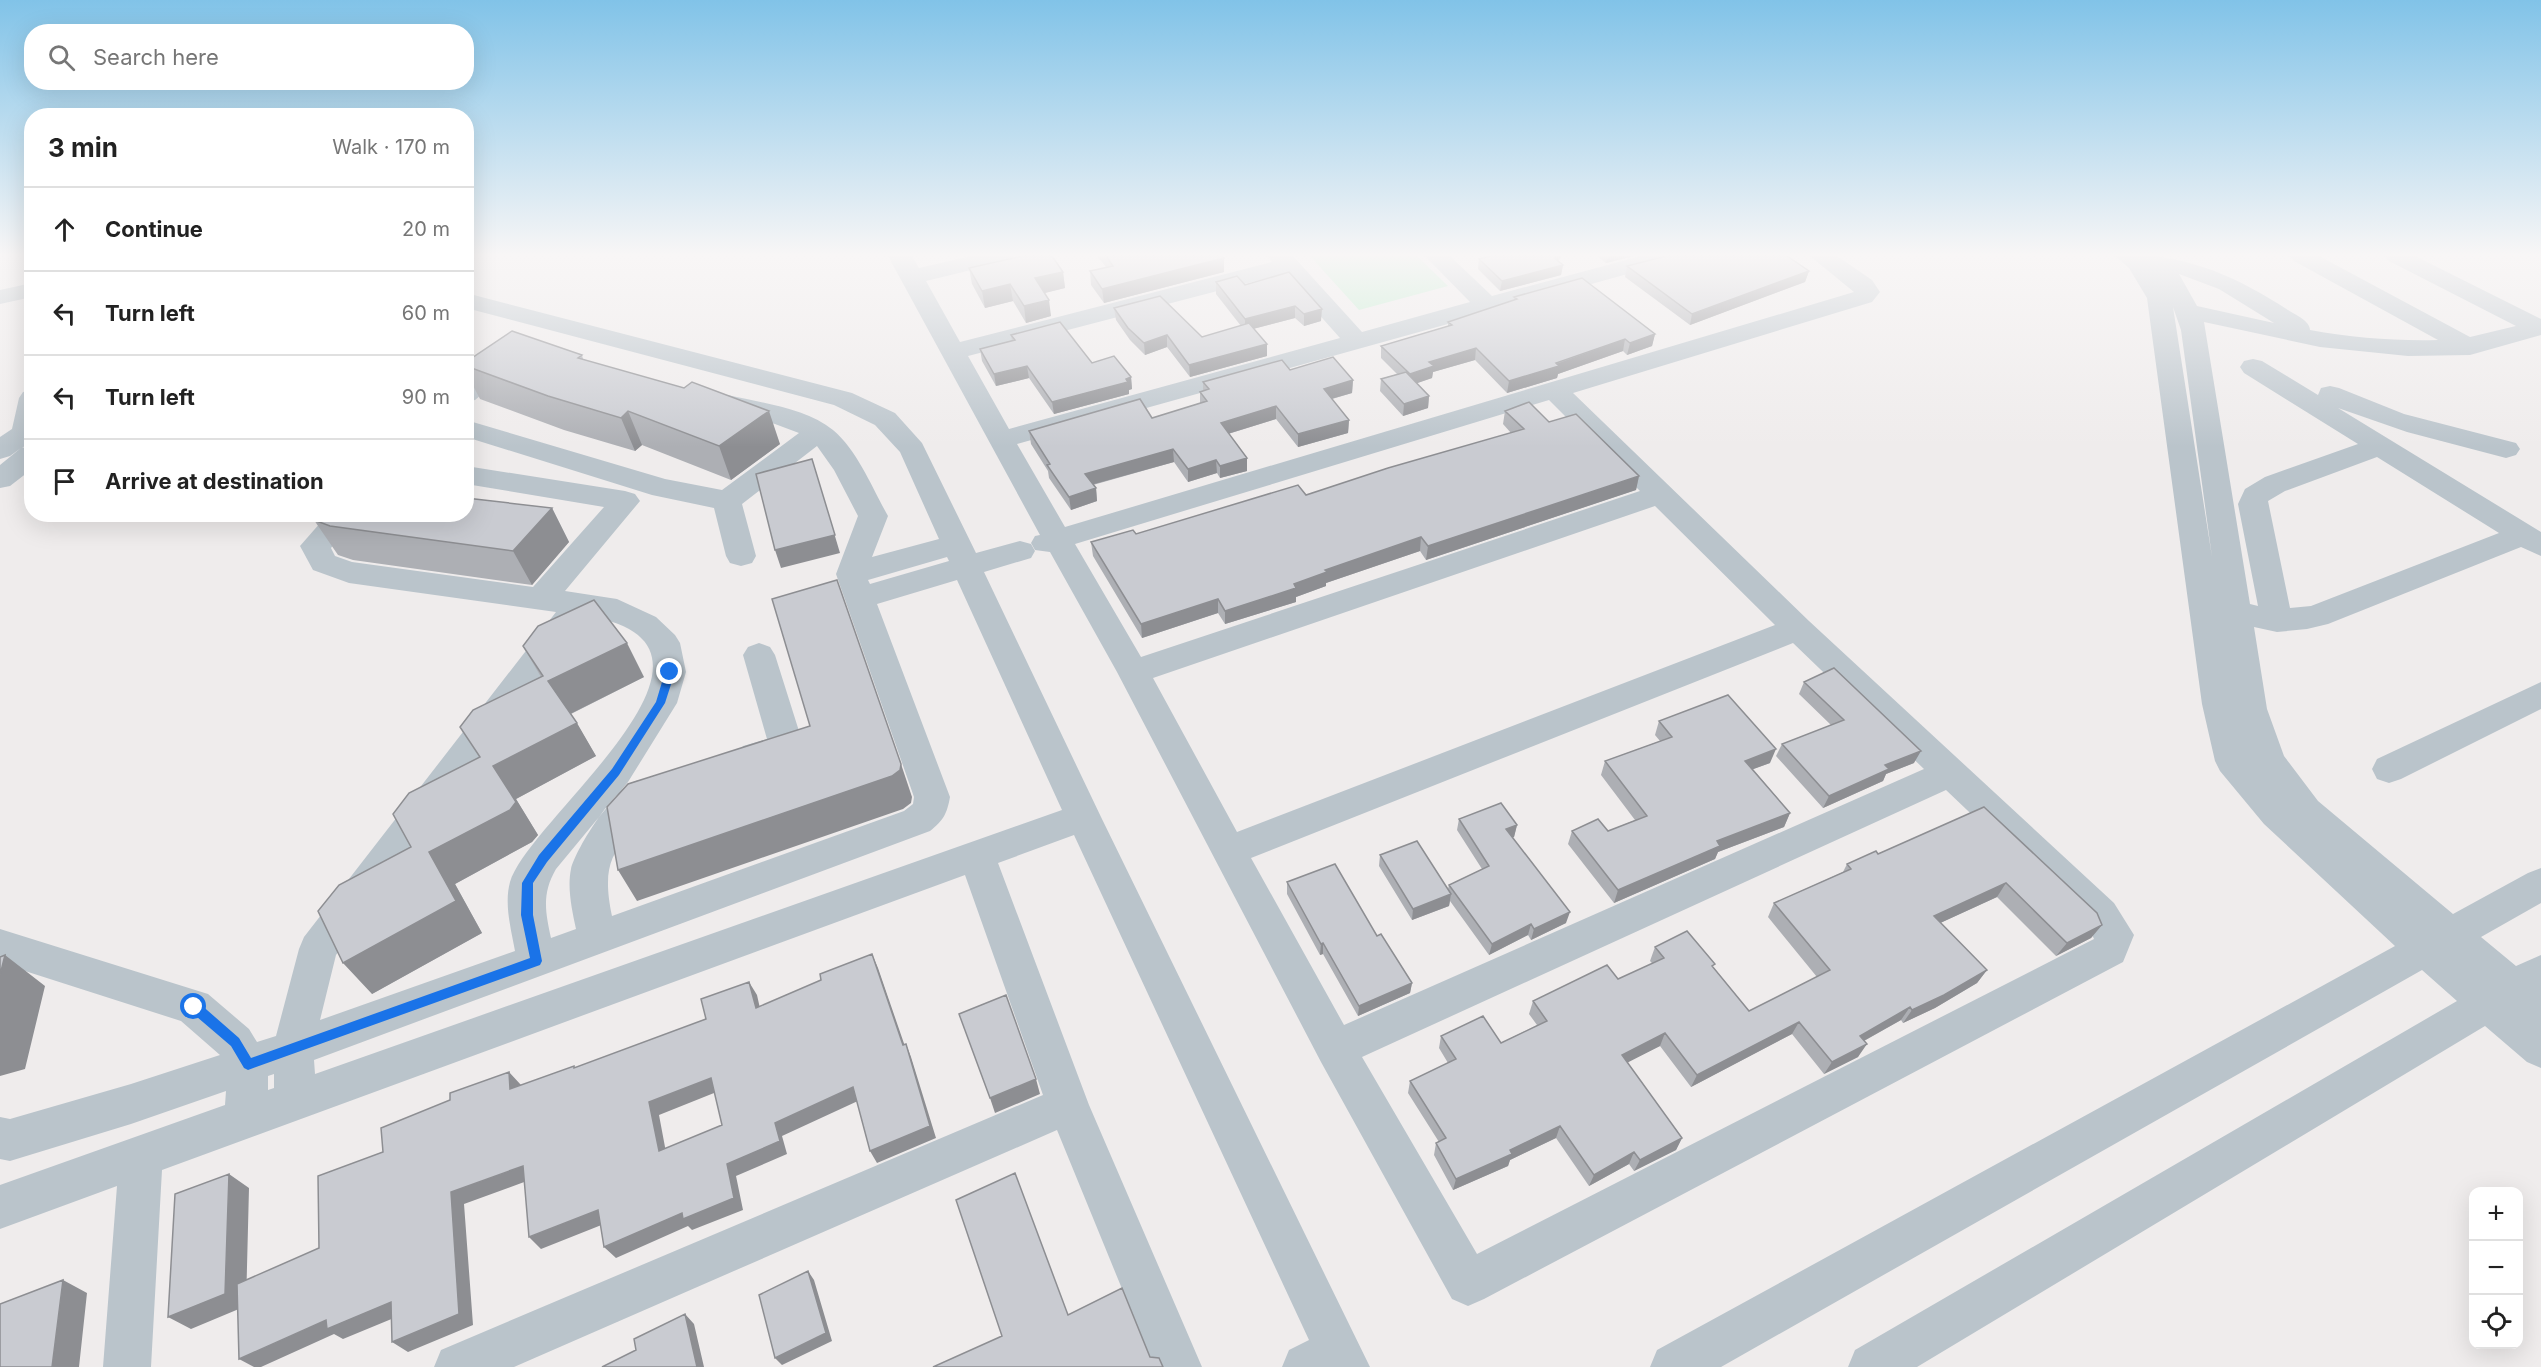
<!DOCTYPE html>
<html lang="en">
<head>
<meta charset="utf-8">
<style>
  :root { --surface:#fff; --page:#f2f2f2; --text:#222; --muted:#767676; --line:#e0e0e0 }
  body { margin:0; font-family:Inter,sans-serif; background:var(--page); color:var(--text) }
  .controls { position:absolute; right:18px; bottom:18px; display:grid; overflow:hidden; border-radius:12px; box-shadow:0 6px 24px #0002 }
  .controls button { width:54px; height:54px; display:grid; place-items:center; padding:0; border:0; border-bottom:2px solid var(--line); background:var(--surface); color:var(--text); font:30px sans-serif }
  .stop { position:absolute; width:18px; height:18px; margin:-14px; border:4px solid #1a73e8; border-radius:50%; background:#fff }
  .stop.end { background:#1a73e8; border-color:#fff; box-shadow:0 2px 6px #0008 }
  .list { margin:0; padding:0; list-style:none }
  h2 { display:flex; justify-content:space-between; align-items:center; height:78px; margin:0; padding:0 24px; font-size:26px }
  h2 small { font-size:20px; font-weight:400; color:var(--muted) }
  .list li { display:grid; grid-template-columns:39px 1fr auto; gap:18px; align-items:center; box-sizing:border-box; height:84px; padding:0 24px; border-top:2px solid var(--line) }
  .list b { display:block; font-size:22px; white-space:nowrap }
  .list em { font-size:20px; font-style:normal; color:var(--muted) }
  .icon { flex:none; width:33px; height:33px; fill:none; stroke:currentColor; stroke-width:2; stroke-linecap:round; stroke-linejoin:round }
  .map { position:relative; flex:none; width:2541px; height:1367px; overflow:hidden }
  .search { position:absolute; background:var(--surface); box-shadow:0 6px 24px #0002; left:24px; top:24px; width:450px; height:66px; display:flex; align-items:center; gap:15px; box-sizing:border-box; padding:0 21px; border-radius:24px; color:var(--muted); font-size:22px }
  .panel { position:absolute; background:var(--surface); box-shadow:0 6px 24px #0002; left:24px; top:108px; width:450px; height:414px; border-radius:24px }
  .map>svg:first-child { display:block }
</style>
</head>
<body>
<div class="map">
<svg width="2541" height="1367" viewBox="0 0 2541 1367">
  <rect width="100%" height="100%" fill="#efecec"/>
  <!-- green -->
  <path fill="#baedcb" d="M1310,256H1417L1448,286L1359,310Z"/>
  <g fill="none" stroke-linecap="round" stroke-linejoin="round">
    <!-- minor -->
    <path fill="#bac4cb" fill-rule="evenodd" d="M888,256H912L919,268L971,256H1012L1008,261L926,281L960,342L1272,262L1268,256H1293L1362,332L1470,302L1425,256H1450L1492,296L1641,256H1678L1674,261L1017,444L1065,527L1854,292L1810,256H1837L1872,280L1880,292L1872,302L1573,393L1809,621L2114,903L2134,935L2123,962L1484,1299L1468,1306L1452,1299L1321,1062L1117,672L1050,552L1035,550L1031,543L1035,536L1040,535ZM1283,274L1340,338L1009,429L968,356ZM1549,400L1640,491L1141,657L1075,544ZM1655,506L1775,625L1237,832L1153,678ZM1793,643L1924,769L1344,1025L1251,858ZM1946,790L2088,925L2094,939L1477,1254L1362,1057Z
      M2115,256C2180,251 2234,275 2288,310C2296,315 2310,321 2310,330C2353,338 2395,341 2438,340L2294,261L2290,256H2319L2470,337L2516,326L2389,261L2385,256H2415L2541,319V335L2470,355L2408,356L2320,347L2204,322L2250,604L2258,606L2238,504L2245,489L2265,477L2358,444L2244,373L2240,367L2244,361L2253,359L2262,361L2318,395L2321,388L2330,386L2339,388L2404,414L2516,443L2520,449L2516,455L2506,458L2407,432L2338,408L2541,532V556L2521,547L2328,624L2307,629L2277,632L2254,627L2267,709L2284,756L2318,801L2453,914L2528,873L2541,868V903L2481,937L2516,966L2541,955V1068L2527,1062L2485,1026L1917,1367H1848L1855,1350L2457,1001L2422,970L1721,1367H1650L1657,1350L2395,946L2264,824L2220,771L2215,761L2202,704L2147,298L2129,268ZM2179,274L2219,289L2274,323L2197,306ZM2173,307L2181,330L2212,557ZM2377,457L2499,533L2311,606L2290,608L2268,501L2285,491Z
      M32,283V297L0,304V290Z
      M466,293L852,393L895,413L922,443L976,553L1020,541L1031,544L1035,551L1031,558L984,572L1101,817L1370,1367H1282L1289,1350L1309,1340L1074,835L998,863L1089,1105L1202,1367H1154L1057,1130L514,1367H434L441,1350L1043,1095L965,875L162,1170L151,1367H103L117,1186L0,1229V1185L225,1105L226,1091L131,1124L10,1161L0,1159V1117L10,1119L131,1084L220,1055L181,1021L0,963V929L208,994L249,1029L257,1042L276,1036L299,949L304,937L556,612L349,583L313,570L300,546L328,514H359L331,548L335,556L352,562L533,587L604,507L466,484V466L625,491L635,494L640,501L565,591L617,599L656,617L675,635L680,643L686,672L677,703L628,782L556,869C542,893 545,911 551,938L576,929C572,910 567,888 571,869C576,848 618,781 640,780C644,780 650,783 654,784L659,794C631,848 596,841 612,916L904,811L913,804L914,797L836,574L858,516L834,470L817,446L742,504L756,556L752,563L741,566L730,563L726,556L714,508L652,495L466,437V420L665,479L722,490L799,433L775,424L718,409L715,403L718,397L728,395C762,403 806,408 833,430C858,451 872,488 888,516L872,557L939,539L900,452L875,425L834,405L466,308ZM947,557L949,561L870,584L868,580ZM957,580L1062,810L315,1074L314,1060L930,831C943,821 947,814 950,797L877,604ZM587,616C765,645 528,819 510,882C504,904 511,929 515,951L320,1020L336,955ZM274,1074V1088L268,1090V1076Z
      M508,352L517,354L521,360L517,366L475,400L466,402V380L499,354Z
      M32,390V441L22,448L32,445V469L10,486L0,488V465L21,448L10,456L0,459V437L12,429L19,398L23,392Z
      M759,643L770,647L775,655L804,747L799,756L755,769L743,766L738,756L743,746L767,739L743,655L748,647Z
      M2541,682V709L2401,779L2389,783L2377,779L2372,769L2377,759Z"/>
  </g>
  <!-- wall -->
  <path fill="#adafb4" d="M1097,256H1221L1224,272L1104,303L1091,285L1090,271L1106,267Z
    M1486,256H1562L1558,261L1563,265L1561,275L1500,291L1478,269L1479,259L1487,257Z
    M1597,256H1634L1606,263Z
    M1627,266L1809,271L1805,282L1690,325L1625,277Z
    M969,268L1063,272L1065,288L1044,293L1051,316L1026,323L1013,301L985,308L972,284Z
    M1289,272L1321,321L1304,326L1295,318L1253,329L1267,344V356L1190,377L1167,347L1145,355L1130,340L1116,320L1114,308L1202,337L1241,326L1216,294V282L1245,285Z
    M1514,297L1655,334L1652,346L1627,355L1623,351L1558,374L1557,378L1507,393L1475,360L1433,372L1432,378L1417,383L1429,396L1428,408L1403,416L1380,391L1381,379L1397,374L1381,358V346L1448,326V322L1514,300Z
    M1011,335L1131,377L1132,389L1129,390V394L1054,414L1029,378L996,386L982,361L980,349L1012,341Z
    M582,355L583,359L780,444L731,480L642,445L635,451L564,430L480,399L466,372V362Z
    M1290,370L1353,380L1352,393L1332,399L1349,420L1348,433L1298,447L1276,419L1228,434L1247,471L1220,478L1217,473L1188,482L1174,462L1093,485L1096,488L1097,501L1071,510L1049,478L1048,471L1031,444L1029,431L1152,418L1200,403V392L1203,391V382Z
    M1505,411L1549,422L1639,476L1636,490L1426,560L1420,551L1326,583V586L1296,597V602L1225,624L1218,613L1142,638L1093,556L1091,542L1136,534L1306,495L1511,433L1503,424Z
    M552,508L569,542L532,585L353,560L338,555L314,520Z
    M523,646L644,677L571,714L596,756L516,799L538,835L532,842L455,884L482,933L372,994L411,847L541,677Z
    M1804,682L1914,763L1886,774L1883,781L1823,808L1776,756L1782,744L1831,725L1799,694Z
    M1659,721L1770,763L1753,769L1790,813L1784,827L1718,852L1715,859L1614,903L1568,844L1572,831H1608L1635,820L1601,775L1605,761L1660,741L1655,735Z
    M1984,807L2102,925L2091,938L2056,956L1997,897L1940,923L1987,970L1977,983L1935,1008L1903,1023L1901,1020L1864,1041L1858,1057L1824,1074L1792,1034L1691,1087L1660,1046L1627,1062L1682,1138L1676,1150L1634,1171L1629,1164L1589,1186L1556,1138L1510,1160L1508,1166L1453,1190L1434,1155L1436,1143L1439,1142L1408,1093L1410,1081L1448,1063L1439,1048L1441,1036L1501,1043L1537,1025L1529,1014L1533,1001L1618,979L1653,964L1650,961L1655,947L1714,968L1749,1011L1817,977L1768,917L1774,903L1843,872L1847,864L1878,854Z
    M1459,819L1517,825L1514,837H1512L1566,923L1531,940L1528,935L1489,955L1450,901L1449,906L1412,920L1379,866L1380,855L1448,889L1449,885L1482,869L1457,830Z
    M1287,882L1377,936L1412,983L1410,993L1358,1016L1323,954L1320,955L1287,894Z"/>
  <!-- shaded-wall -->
  <path fill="#8d8e92" d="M1556,256H1562L1553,267L1563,265L1561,275L1500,291L1502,281L1554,258Z
    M1608,256H1634L1606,263Z
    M32,258V268L25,259Z
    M1224,258V272L1104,303L1102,289Z
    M1809,271L1805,282L1690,325L1692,314Z
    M1063,272L1065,288L1037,295L1035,278Z
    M1010,284L1013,301L985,308L982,291Z
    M1049,300L1051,316L1026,323L1024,306Z
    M1295,306V318L1245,331V319Z
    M1322,309L1321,321L1304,326V314Z
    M1655,334L1652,346L1627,355L1630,343Z
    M1167,335V347L1145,355L1144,343Z
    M1625,339L1623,351L1558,374L1557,378L1507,393L1509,381Z
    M1267,344V356L1190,377L1189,365Z
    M1476,348L1475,360L1433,372L1432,378L1409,386L1410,374L1429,362Z
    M1027,366L1029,378L996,386L994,374Z
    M1131,377L1132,389L1129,390V394L1054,414L1052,402Z
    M1353,380L1352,393L1324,401V389Z
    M1429,396L1428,408L1403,416L1404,404Z
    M1276,406V419L1221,436V423Z
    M628,411L642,445L635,451L621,418Z
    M769,411L780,444L731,480L719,446Z
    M1349,420L1348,433L1298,447V434Z
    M1173,449L1174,462L1087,486L1085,474Z
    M1247,458V471L1220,478V466Z
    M812,459L840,553L781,568L775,550Z
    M1216,460L1217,473L1188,482V469Z
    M1639,476L1636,490L1426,560L1428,546Z
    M1096,488L1097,501L1071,510L1069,497Z
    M552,508L569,542L532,585L513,551Z
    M1421,537L1420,551L1326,583V586L1296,597V602L1225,624V611L1294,584L1325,570Z
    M1218,599V613L1142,638L1141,624Z
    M627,643L644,677L568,715L548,681Z
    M577,723L596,756L516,799L538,835L532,842L455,884L482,933L372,994L343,963L429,852L493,766Z
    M1776,749L1770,763L1740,774L1745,761Z
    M1921,751L1914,763L1886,774L1883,781L1823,808L1829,796L1885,765Z
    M901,764L912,797L911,803L903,809L637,901L618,870Z
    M1790,813L1784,827L1718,852L1715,859L1614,903L1618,890L1717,841Z
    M1517,825L1514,837L1503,841L1506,829Z
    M2006,883L1997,897L1925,930L1934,916Z
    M1451,894L1449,906L1412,920L1413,909Z
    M1570,912L1566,923L1531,940L1534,929Z
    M1531,924L1528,935L1489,955L1492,944Z
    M2102,925L2091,938L2056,956L2067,943Z
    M1323,943V954L1320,955L1321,944Z
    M872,954L878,968L909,1058L903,1045Z
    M5,955L45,986L25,1069L0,1076V975Z
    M1987,970L1977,983L1935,1008L1903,1023L1912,1010Z
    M749,982L757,995L763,1022L756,1008Z
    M1412,983L1410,993L1358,1016L1359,1006Z
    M1910,1007L1901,1020L1851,1048L1860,1036Z
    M1799,1022L1792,1034L1691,1087L1697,1075Z
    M1665,1033L1660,1046L1617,1068L1622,1055Z
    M906,1044L911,1057L936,1138L877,1163L870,1151Z
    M1867,1044L1858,1057L1824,1074L1832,1062Z
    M509,1072L521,1085L510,1089Z
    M711,1078L719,1091L659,1115L668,1163L659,1151L649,1102Z
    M1036,1079L1040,1094L995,1113L990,1098Z
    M853,1087L860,1100L782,1136L787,1154L736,1176L743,1210L692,1230L688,1226L616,1258L604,1247L775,1123Z
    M1560,1126L1556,1138L1510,1160L1508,1166L1453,1190L1456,1179L1510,1150Z
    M1682,1138L1676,1150L1634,1171L1640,1160Z
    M1634,1152L1629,1164L1589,1186L1594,1175Z
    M523,1166L535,1178L464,1204L473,1325L408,1352L392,1342L451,1192Z
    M229,1174L249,1188L246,1306L191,1329L168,1317Z
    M598,1210L609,1222L541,1249L529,1237Z
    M808,1271L814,1280L832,1341L782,1365L775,1358Z
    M63,1280L87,1293L79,1367H52Z
    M391,1302L406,1313L343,1339L334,1334L261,1367H254L239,1359L326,1320Z
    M685,1314L694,1324L704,1367H697Z"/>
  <!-- building -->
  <path fill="#c9cbd1" stroke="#8d8e92" stroke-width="1.5" fill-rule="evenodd" d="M26,256H32V258L25,259Z
    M1022,256H1052L1063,272L1035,278L1049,300L1024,306L1010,284L982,291L969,268Z
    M1106,256H1221L1224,258L1102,289L1090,271L1113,266Z
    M1491,256H1556L1554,258L1563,265L1502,281L1479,259Z
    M1666,256H1787L1809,271L1692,314L1627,266Z
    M1289,272L1322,309L1304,314L1295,306L1245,319L1216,282L1237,276L1245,285Z
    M1582,278L1655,334L1630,343L1625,339L1556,363L1559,366L1509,381L1476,348L1429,362L1434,366L1410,374L1381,346L1452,325L1448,322L1517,299L1514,297Z
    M1160,296L1202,337L1249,323L1267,344L1189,365L1167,335L1144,343L1128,328L1114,308Z
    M1060,322L1092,363L1114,356L1131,377L1126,379L1128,382L1052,402L1027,366L994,374L980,349L1015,340L1011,335Z
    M512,331L582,355L578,358L684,388L692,382L769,411L719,446L628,411L621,418L548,396L466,366V362Z
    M1333,357L1353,380L1324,389L1349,420L1298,434L1276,406L1221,423L1247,458L1220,466L1216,460L1188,469L1173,449L1085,474L1096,488L1069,497L1047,465L1050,464L1029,431L1140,399L1152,418L1207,401L1200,392L1209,389L1203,382L1282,360L1290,370Z
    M1406,372L1429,396L1404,404L1381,379Z
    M1529,402L1549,422L1576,414L1639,476L1428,546L1421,537L1325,570L1327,572L1294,584L1296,588L1225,611L1218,599L1141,624L1091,542L1133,530L1136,534L1298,485L1306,495L1388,468L1524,429L1505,411Z
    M812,459L835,535L775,550L756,474Z
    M466,498L552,508L513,551L330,526L314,520L321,514H466Z
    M837,580L901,764L900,770L892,776L618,870L607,807L628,784L810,726L772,599Z
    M594,600L627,643L548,681L577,723L493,766L516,802L510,810L429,852L456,901L343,963L318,911L339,885L411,847L393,814L409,793L480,757L460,727L473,710L543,676L523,646L538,626Z
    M1834,668L1921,751L1885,765L1889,769L1829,796L1782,744L1844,720L1804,682Z
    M1728,695L1776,749L1745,761L1790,813L1717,841L1720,846L1618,890L1572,831L1598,819L1608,831L1647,816L1605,761L1672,737L1659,721Z
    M1501,803L1517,825L1506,829L1570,912L1534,929L1531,924L1492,944L1449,885L1489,866L1459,819Z
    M1984,807L2097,913L2102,925L2067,943L2006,883L1934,916L1987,970L1944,995L1912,1010L1910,1007L1860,1036L1867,1044L1832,1062L1799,1022L1697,1075L1665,1033L1622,1055L1682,1138L1640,1160L1634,1152L1594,1175L1560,1126L1510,1150L1512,1154L1456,1179L1436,1143L1446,1138L1410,1081L1456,1059L1441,1036L1483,1016L1501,1043L1547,1021L1533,1001L1607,965L1618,979L1664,958L1655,947L1687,931L1715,964L1712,966L1749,1011L1830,970L1774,903L1851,869L1847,864L1876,851L1878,854Z
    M1417,841L1451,894L1413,909L1380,855Z
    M1335,864L1377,936L1381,934L1412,983L1359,1006L1323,943L1321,944L1287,882Z
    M872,954L903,1045L906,1044L930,1126L870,1151L853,1087L775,1123L780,1141L727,1164L734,1198L683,1219L682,1213L604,1247L598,1210L529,1237L523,1166L451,1192L459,1314L392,1342L391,1302L327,1329L326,1320L239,1359L237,1284L319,1248L318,1176L383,1152L381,1128L450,1100V1093L509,1072L510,1089L574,1066V1068L706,1019L701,999L749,982L756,1008L821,980L820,974ZM711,1078L722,1125L659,1151L649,1102Z
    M5,955L0,975V957Z
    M1006,995L1036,1079L990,1098L959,1014Z
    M1015,1173L1068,1315L1122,1288L1150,1357L1159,1358L1163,1367H933L1002,1336L956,1200Z
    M229,1174L225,1294L168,1317L175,1194Z
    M808,1271L826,1333L775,1358L759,1295Z
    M63,1280L52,1367H0V1304Z
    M685,1314L697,1367H602L636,1350L634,1339Z"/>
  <!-- sky -->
  <linearGradient id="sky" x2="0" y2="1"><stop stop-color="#81c3e8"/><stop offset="0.57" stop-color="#f8f6f6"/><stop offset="1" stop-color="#f8f6f6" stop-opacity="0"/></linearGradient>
  <rect width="2541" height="447" fill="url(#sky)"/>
  <!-- route -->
  <path fill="#1a73e8" d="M670,668L675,672L665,703L619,775L547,862L533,883V915L542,961L540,965L248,1070L244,1068L231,1046L190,1011V1003H199L239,1038L251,1058L530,958L521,915L522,883L539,855L612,769L656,702L665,672Z"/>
</svg>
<div class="controls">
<button>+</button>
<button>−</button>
<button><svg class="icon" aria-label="locate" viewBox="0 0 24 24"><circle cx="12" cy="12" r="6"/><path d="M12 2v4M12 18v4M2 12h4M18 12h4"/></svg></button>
</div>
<div class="stop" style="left:194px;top:1007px"></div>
<div class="stop end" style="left:670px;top:672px"></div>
<div class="search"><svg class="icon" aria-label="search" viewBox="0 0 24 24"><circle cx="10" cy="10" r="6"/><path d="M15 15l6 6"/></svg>Search here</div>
<section class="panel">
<h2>3 min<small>Walk · 170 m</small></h2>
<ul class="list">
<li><svg class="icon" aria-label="ahead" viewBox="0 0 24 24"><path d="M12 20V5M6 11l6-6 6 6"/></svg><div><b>Continue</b></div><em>20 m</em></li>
<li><svg class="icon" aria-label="left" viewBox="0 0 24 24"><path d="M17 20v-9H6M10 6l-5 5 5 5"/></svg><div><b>Turn left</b></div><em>60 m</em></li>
<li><svg class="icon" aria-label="left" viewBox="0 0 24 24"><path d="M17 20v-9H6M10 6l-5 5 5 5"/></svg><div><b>Turn left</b></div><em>90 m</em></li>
<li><svg class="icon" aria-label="arrive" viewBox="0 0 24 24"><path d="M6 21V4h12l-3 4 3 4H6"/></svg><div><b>Arrive at destination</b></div></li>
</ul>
</section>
</div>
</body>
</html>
